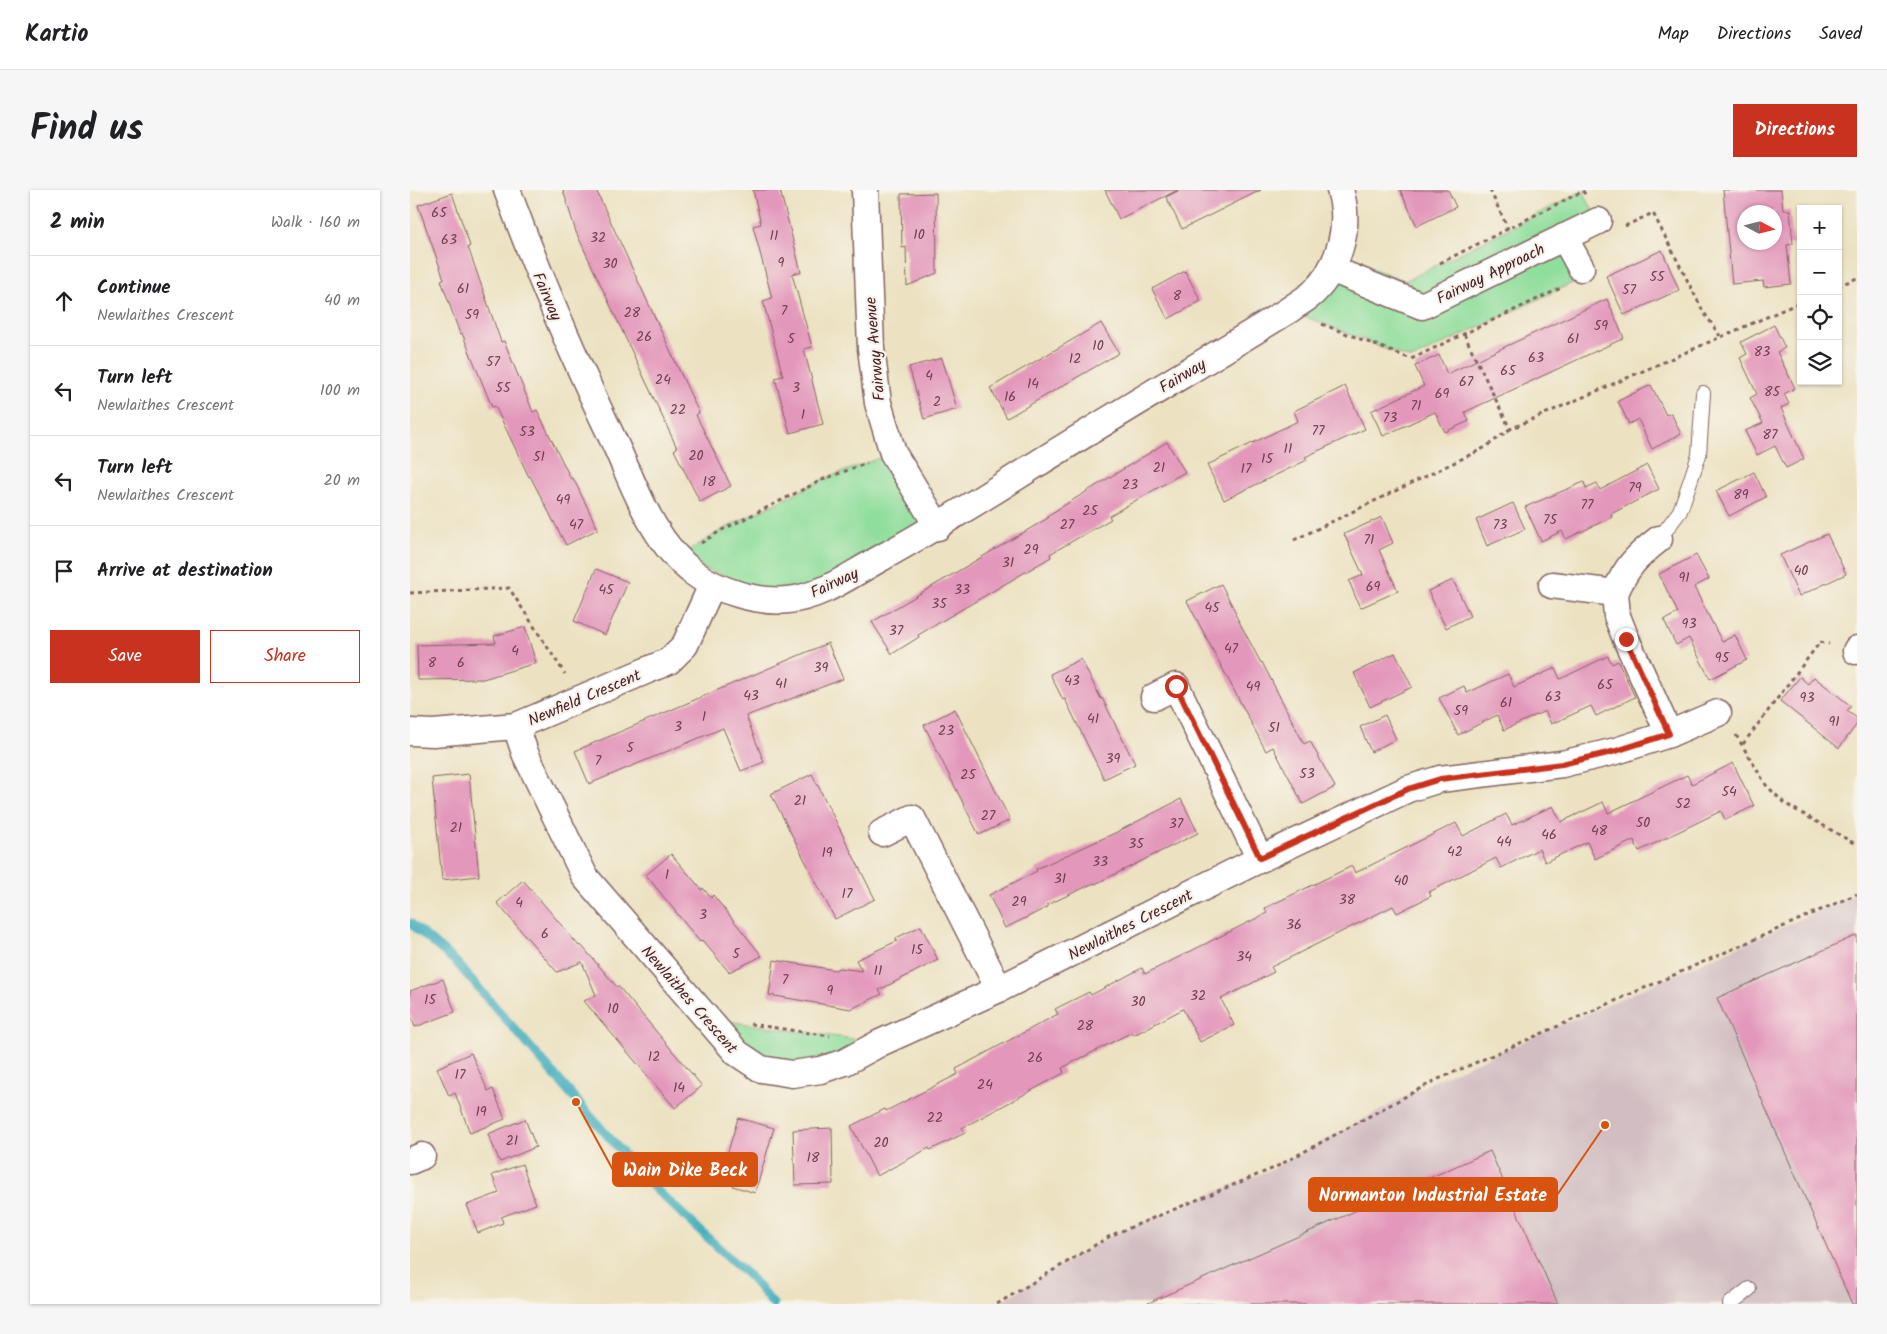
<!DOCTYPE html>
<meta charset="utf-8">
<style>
body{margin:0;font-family:Kalam,sans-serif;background:#f6f6f6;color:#202124}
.controls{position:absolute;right:15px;top:15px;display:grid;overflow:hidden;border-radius:0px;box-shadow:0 1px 4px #0004}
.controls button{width:45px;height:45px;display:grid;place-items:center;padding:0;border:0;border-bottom:1px solid #e0e0e0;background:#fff;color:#202124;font:25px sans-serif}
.compass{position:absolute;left:1327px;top:15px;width:45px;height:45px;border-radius:50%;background:#fff;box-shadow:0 1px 4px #0004;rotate:97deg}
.stop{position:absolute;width:15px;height:15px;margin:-11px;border:4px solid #c8321e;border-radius:50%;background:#fff}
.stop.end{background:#c8321e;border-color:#fff;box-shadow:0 1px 5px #0008}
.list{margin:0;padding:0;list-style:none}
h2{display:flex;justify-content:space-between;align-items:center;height:65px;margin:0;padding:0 20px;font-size:21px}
h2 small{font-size:16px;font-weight:400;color:#757577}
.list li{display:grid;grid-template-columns:32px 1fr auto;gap:15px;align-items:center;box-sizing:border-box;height:90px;padding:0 20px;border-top:1px solid #e0e0e0}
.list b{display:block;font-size:19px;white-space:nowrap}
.list p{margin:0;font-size:16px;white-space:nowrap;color:#757577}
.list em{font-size:16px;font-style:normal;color:#757577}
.actions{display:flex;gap:10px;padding:15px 20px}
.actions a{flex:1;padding:11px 0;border:1px solid #c8321e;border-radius:0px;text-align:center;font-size:18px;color:#c8321e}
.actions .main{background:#c8321e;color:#fff}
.icon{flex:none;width:28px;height:28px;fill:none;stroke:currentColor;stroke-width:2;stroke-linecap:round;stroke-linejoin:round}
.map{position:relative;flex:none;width:1447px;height:1114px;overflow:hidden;border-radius:0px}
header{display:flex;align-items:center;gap:30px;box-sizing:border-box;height:70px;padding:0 25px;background:#fff;border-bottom:1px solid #e0e0e0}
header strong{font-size:24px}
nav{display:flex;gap:28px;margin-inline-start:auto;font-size:18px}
.intro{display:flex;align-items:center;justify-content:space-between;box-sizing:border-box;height:120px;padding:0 30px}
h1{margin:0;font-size:35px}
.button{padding:12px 22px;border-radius:0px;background:#c8321e;color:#fff;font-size:18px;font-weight:700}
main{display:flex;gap:30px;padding:0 30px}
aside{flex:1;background:#fff;border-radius:0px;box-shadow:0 1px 4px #0004}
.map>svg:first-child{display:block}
.industrial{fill:#d2bec2}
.green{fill:#90de9c;stroke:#6d7e64}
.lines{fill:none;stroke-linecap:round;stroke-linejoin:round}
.stream{stroke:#3fadbc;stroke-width:9}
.building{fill:#e398bb;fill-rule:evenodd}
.lane-casing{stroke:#836360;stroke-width:16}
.street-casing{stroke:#836360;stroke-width:29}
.path{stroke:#836360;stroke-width:3;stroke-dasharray:4 4;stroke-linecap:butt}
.lane{stroke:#fff;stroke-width:14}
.street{stroke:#fff;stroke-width:26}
.route{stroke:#c8321e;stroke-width:6}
.labels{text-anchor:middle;stroke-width:4.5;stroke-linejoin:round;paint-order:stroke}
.number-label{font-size:14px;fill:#703d4f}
.street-label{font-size:16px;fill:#4a1f2b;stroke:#f7f3e8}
.leader{fill:none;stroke:#d8530f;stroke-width:2}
.callout-dot{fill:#d8530f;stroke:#f7f3e8;stroke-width:2}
.callout{fill:#d8530f;stroke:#d8530f;stroke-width:2}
.callout-label{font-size:18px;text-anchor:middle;font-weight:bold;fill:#fff}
</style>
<header>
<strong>Kartio</strong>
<nav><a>Map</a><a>Directions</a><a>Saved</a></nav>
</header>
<div class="intro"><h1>Find us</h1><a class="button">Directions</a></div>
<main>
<aside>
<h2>2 min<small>Walk · 160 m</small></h2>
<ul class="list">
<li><svg class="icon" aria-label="ahead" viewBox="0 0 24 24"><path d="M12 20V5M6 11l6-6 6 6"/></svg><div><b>Continue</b><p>Newlaithes Crescent</p></div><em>40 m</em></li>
<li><svg class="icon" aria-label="left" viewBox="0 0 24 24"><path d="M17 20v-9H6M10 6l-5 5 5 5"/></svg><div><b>Turn left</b><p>Newlaithes Crescent</p></div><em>100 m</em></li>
<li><svg class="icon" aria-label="left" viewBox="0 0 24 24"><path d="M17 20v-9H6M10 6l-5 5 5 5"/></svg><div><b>Turn left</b><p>Newlaithes Crescent</p></div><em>20 m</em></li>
<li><svg class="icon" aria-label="arrive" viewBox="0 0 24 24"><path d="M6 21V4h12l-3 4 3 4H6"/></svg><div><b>Arrive at destination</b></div></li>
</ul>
<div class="actions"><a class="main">Save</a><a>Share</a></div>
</aside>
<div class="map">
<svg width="1447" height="1114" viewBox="0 0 1447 1114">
<rect width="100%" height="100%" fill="#f7f3e8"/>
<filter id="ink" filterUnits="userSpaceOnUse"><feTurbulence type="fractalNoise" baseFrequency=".02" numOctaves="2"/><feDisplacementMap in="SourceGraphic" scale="10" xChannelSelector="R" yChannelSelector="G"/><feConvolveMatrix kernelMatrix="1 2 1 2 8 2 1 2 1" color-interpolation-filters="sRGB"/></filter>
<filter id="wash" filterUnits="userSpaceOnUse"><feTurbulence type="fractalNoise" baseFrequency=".0096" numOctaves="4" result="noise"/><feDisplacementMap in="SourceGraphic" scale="20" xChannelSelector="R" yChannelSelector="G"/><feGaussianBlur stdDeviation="1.12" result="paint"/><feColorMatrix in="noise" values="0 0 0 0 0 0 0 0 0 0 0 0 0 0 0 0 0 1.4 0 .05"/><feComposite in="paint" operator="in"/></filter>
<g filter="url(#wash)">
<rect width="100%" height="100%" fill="#ece2c2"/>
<polygon class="industrial" points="1447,704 1447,1114 587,1114 702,1045 864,978 1024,891"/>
<g class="green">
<polygon points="1173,1 1188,31 1155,47 1175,87 1001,169 879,120 928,65 995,91"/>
<polygon points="483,263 528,337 378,410 267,368 312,340 414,289"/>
<polygon points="295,828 470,853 382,884"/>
</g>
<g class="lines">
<polyline class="stream" points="0,733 46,772 237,991 341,1088 363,1114"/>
</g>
<g id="blocks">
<g class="building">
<polygon points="153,0 186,0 289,223 286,225 321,296 290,312 264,260 267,258 166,42"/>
<polygon points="343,0 370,0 391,82 382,84 402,157 394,159 413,234 380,243 365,188 373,186 353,111 362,108 343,36 351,34"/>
<polygon points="695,0 768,0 709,29"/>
<polygon points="770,0 851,0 772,39 756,7"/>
<polygon points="990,0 1038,0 1046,17 1007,36"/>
<path d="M1313,0H1371L1373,20H1380L1383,54L1377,55L1381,94L1354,97L1353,91L1322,94ZM1334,22H1364V52H1334Z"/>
<polygon points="42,3 60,56 58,57 91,152 94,151 123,222 127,220 161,289 163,288 188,339 156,355 120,286 119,287 85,216 82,217 52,143 50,144 31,90 34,89 8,15"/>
<polygon points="526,3 527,83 497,96 496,57 492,58 491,4"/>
<polygon points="1252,60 1269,100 1214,125 1196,86"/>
<polygon points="775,81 791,111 758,129 742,99"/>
<polygon points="1197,109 1214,148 1055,222 1059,231 1035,242 1025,222 973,246 961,221 1014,196 1005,176 1029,165 1037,184"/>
<polygon points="691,133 709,163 597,228 580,198"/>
<polygon points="1364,135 1375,158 1367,162 1385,198 1374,204 1379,214 1371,218 1394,269 1376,278 1365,256 1347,265 1335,241 1353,233 1340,208 1347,204 1330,168 1337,164 1331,152"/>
<polygon points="532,168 547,219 514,229 499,177"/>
<polygon points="1241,195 1256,225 1261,223 1271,244 1242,259 1228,229 1219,234 1208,211"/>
<polygon points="935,196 955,239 895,267 897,270 814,310 797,275 888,231 884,221"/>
<polygon points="757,252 775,282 699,326 701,329 640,364 641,367 508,445 509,447 482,464 462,432 638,328 637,326"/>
<polygon points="1237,275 1249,299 1201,324 1202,327 1156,349 1152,341 1131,351 1115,317 1174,292 1176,298 1187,293 1190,300"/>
<polygon points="1344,282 1356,307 1319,326 1306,301"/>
<polygon points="1103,313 1115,339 1077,356 1066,330"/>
<polygon points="972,327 983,353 969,360 988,401 950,418 939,391 953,385 934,344"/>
<polygon points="1417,344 1436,384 1389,406 1370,365"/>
<polygon points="1286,365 1299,389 1284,397 1312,452 1325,445 1337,470 1300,489 1279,448 1266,455 1254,430 1268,423 1249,384"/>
<polygon points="186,379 218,392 195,445 164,431"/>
<polygon points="1043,390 1060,426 1036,438 1018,401"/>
<polygon points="811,394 826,423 825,424 851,473 852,472 894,554 900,551 925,597 893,614 863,557 856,561 777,411"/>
<polygon points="115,437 126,473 73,489 8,490 7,455 86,453 84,446"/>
<polygon points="418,453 433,489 336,526 354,572 331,581 313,538 179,594 165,561"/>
<polygon points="985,463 1002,497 960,517 944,483"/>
<polygon points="1198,466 1202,474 1208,471 1225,507 1186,526 1181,516 1141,534 1135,521 1094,540 1087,525 1048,545 1029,508 1054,496 1057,503 1098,484 1104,497 1145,478 1150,489"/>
<polygon points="671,469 691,509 692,508 725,574 694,589 655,509 653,510 640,484"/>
<polygon points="1390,487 1398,494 1404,487 1441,516 1437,521 1447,528 1447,534 1429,558 1370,511"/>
<polygon points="545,519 600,630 569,645 514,535"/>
<polygon points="975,525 986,549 961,562 950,537"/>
<polygon points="1323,573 1344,616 1315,630 1311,621 1229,661 1224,650 1185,669 1177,652 1135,672 1129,659 1091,678 1086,668 1019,702 1021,706 987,723 983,716 861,777 864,782 811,809 824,835 790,852 773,819 724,845 722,842 652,878 654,883 552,938 555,943 520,960 519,958 467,986 441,936 475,919 476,921 548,884 546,879 648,824 645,819 679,802 681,805 732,778 735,784 857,723 855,718 942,676 945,683 1046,633 1053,646 1096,624 1102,635 1143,616 1151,632 1193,612 1198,623 1277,585 1282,594"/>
<polygon points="59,584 69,686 32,690 22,588"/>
<polygon points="402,584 465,709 425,729 361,604"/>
<polygon points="771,609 788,643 685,694 684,693 637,715 638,717 595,738 579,705 627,681 626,679 705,643"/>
<polygon points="261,664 292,700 293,698 301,708 303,705 352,766 319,782 292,750 290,752 236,685"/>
<polygon points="113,690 169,756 171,755 207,797 208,796 292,896 265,918 174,811 186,805 172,772 147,782 87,713"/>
<polygon points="511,736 528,770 469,800 472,804 441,819 359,805 364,770 425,780 429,778 452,781 446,770 487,751 486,748"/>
<polygon points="1447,745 1447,1114 1442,1114 1307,808"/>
<polygon points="33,789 45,822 5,837 0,824 0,801"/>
<polygon points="61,863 78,901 83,899 95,929 60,943 45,903 39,906 27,878"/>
<polygon points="328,928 364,938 345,1003 323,996 326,986 312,982"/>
<polygon points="115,929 126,957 90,972 78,944"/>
<polygon points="422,938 423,994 385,995 383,940"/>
<polygon points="1080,961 1148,1114 736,1114"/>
<polygon points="112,974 126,1014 91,1027 93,1033 68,1043 57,1015 89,1003 82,985"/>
</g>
</g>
</g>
<g filter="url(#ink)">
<use href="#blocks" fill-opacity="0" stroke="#836360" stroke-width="1"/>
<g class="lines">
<g class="lane-casing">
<g id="lane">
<polyline points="1249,349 1270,321 1289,265 1293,203"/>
<polyline points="1320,1114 1339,1099"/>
</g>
</g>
<g class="street-casing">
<g id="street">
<path d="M97,0C129,87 166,172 206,256C226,300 244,353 284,383C307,401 349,413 378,410C410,407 437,387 464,372C518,342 570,310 622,277C707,224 793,173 879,120C887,114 897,109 904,102C930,76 941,35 930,0"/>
<polyline points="455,0 461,158 468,213 483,263 528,337"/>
<polyline points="1154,47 1171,78"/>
<polyline points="921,79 1012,116 1188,31"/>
<path d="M1142,395L1205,403C1217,376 1226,367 1249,349"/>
<polyline points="1205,403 1207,426 1216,449 1259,544"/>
<polyline points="1446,461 1447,459"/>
<polyline points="744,507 766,496 850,669"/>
<polyline points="106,536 115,563 175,687 327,863 351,879 382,884 411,880 435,872 470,853 589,799 850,669 998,599 1030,589 1152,574 1206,561 1259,544 1308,523"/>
<polyline points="0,542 23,543 106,536 259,471 275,455 302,395"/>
<polyline points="472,643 502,628 589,799"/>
<polyline points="0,971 12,966"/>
</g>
</g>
<g class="path">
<polyline points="1080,0 1098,39"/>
<polyline points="1215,36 1243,23 1293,121 1310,146"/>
<polyline points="1030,73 1173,1 1176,6"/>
<polyline points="1428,96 1447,88"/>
<polyline points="912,134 1001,169 1153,97"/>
<polyline points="1054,144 1100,239 1391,112"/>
<polyline points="884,350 1076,257 1100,239"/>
<polyline points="291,353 312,340 414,289 457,273"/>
<polyline points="0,403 99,398 155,484"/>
<polyline points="1326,545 1356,595 1374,613 1447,655"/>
<polyline points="1333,554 1410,452 1419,454"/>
<polyline points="340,834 420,846"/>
<polyline points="587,1114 702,1045 864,978 1024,891 1447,704"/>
</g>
<use href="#lane" class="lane"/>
<use href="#street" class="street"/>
</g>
</g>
<g class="lines" filter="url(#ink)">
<polyline class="route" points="766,496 850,668 998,599 1030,589 1152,574 1206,561 1259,544 1216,449"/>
</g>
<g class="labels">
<g class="number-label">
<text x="29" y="27">65</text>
<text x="509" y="49">10</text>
<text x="364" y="50">11</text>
<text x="188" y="52">32</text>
<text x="39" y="54">63</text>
<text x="371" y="77">9</text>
<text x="200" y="78">30</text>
<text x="1247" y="91">55</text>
<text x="53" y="103">61</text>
<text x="1219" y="104">57</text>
<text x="767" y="110">8</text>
<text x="374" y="125">7</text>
<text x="222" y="127">28</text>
<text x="62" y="129">59</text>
<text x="1191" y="140">59</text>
<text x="234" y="151">26</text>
<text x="381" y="153">5</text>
<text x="1163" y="153">61</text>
<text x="688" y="160">10</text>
<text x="1352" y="166">83</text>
<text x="1126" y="172">63</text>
<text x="665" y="173">12</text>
<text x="83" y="176">57</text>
<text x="1098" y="185">65</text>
<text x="519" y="190">4</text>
<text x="253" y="194">24</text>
<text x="1056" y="196">67</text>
<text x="623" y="198">14</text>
<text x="93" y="202">55</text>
<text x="386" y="202">3</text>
<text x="1362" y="206">85</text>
<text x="1032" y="208">69</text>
<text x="600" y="211">16</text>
<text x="527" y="216">2</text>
<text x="1006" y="220">71</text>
<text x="268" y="224">22</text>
<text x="393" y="229">1</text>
<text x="980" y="232">73</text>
<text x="908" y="245">77</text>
<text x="117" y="246">53</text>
<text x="1360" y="249">87</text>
<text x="878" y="263">11</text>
<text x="286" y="270">20</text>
<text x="129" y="271">51</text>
<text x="857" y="273">15</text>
<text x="749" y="282">21</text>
<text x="836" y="283">17</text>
<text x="299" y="296">18</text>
<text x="720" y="299">23</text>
<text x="1225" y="302">79</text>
<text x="1331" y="309">89</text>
<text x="153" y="314">49</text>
<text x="1177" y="319">77</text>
<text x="680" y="325">25</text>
<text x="1140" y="334">75</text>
<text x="166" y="339">47</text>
<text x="657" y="339">27</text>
<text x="1090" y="339">73</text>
<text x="959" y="354">71</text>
<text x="621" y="364">29</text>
<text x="598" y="377">31</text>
<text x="1391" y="385">40</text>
<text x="1274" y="392">91</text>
<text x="963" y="401">69</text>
<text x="196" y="404">45</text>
<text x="552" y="404">33</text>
<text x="529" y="418">35</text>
<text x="802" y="422">45</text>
<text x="1279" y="438">93</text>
<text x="486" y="445">37</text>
<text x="821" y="463">47</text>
<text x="105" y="465">4</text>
<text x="1312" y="472">95</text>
<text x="22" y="477">8</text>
<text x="51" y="477">6</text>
<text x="411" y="482">39</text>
<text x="662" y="495">43</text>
<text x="371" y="498">41</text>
<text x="1195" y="499">65</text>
<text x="843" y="501">49</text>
<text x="341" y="510">43</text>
<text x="1143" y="511">63</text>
<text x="1397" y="512">93</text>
<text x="1096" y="517">61</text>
<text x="1051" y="525">59</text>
<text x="294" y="531">1</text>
<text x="683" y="533">41</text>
<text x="1424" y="536">91</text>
<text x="268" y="541">3</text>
<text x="864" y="542">51</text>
<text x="536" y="545">23</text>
<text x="220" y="562">5</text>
<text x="703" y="573">39</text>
<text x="188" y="575">7</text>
<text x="897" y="588">53</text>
<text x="558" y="589">25</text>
<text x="1319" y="606">54</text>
<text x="390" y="615">21</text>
<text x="1273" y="618">52</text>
<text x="578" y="630">27</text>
<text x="1233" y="637">50</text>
<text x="766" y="638">37</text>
<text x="46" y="642">21</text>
<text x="1189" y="645">48</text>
<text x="1139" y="649">46</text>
<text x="1094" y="656">44</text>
<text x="726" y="658">35</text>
<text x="1045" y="666">42</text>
<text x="417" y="667">19</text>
<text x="690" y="676">33</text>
<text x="257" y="689">1</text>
<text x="650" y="693">31</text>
<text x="991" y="695">40</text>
<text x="437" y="708">17</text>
<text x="937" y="714">38</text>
<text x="609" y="716">29</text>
<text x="109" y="717">4</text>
<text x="293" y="729">3</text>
<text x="884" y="739">36</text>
<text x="135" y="748">6</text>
<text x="507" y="764">15</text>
<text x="326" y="768">5</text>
<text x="834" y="771">34</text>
<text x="468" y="785">11</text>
<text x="375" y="794">7</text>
<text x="420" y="805">9</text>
<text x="788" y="810">32</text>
<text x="20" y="814">15</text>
<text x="728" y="816">30</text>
<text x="203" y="823">10</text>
<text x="675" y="840">28</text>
<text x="244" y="871">12</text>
<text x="625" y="872">26</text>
<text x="50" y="889">17</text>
<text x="575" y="899">24</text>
<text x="269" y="902">14</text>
<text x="71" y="926">19</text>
<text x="525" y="932">22</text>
<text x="102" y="955">21</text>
<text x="471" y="957">20</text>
<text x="403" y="972">18</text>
</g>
<g class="street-label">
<text transform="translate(1080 83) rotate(-26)" y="6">Fairway Approach</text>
<text transform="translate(138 106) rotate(67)" y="6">Fairway</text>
<text transform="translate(464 159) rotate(-95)" y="6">Fairway Avenue</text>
<text transform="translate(772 185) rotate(-31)" y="6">Fairway</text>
<text transform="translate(424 392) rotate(-25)" y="6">Fairway</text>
<text transform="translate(174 507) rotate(-23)" y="6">Newfield Crescent</text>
<text transform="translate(720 734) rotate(-27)" y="6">Newlaithes Crescent</text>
<text transform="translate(280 809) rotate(49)" y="6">Newlaithes Crescent</text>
</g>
</g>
<path class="leader" d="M166 912L203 980M1195 935L1147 1005"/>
<g class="callout-dot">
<circle cx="166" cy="912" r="5"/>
<circle cx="1195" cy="935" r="5"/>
</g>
<g class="callout">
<rect x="203" y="963" width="144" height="33" rx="5"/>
<rect x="899" y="988" width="248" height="33" rx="5"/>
</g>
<g class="callout-label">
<text x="275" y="986">Wain Dike Beck</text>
<text x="1023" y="1011">Normanton Industrial Estate</text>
</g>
</svg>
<div class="controls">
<button>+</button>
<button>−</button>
<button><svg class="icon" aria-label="locate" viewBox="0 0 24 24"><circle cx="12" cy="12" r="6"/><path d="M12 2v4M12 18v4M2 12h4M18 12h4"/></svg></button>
<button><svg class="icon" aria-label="layers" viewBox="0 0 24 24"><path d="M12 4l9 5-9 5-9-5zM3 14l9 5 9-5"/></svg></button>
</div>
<svg class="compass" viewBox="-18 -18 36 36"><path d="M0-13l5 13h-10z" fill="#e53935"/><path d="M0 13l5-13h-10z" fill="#757577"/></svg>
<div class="stop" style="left:766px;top:496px"></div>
<div class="stop end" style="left:1216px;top:449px"></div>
</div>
</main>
